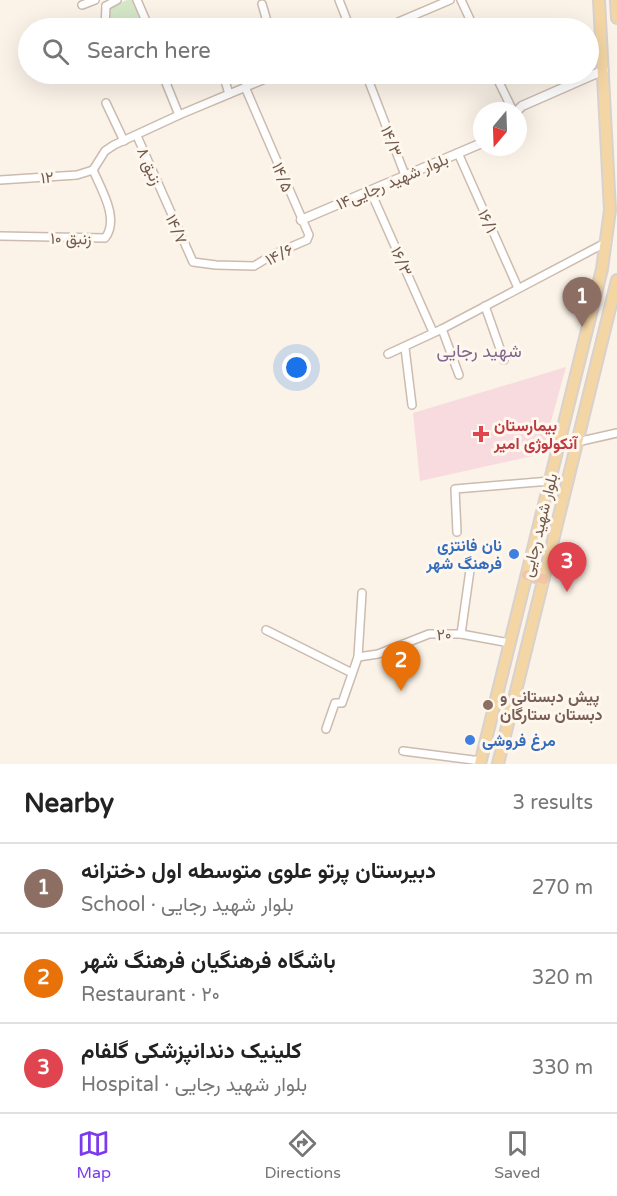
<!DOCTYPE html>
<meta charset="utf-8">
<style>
body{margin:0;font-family:"Varela Round",Vazirmatn,sans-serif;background:#f6f6f6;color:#222}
.compass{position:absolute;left:473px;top:102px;width:54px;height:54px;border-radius:50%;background:#fff;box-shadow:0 6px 24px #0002;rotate:199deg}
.you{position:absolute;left:297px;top:368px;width:21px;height:21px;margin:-15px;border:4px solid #fff;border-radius:50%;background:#1a73e8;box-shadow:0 0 0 9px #1a73e833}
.badge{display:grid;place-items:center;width:39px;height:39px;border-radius:50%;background:#7c3aed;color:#fff;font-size:20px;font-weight:700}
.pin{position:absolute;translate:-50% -50px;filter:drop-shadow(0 2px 3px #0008)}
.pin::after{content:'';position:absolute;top:32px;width:21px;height:18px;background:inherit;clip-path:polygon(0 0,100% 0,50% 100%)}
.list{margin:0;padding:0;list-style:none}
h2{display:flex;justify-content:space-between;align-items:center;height:78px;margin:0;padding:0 24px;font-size:26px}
h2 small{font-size:20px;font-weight:400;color:#767676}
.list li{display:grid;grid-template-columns:39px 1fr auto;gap:18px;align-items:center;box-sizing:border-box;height:90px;padding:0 24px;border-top:2px solid #e0e0e0}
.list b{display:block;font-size:22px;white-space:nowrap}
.list p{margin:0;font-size:20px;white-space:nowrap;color:#767676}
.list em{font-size:20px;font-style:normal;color:#767676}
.icon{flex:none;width:33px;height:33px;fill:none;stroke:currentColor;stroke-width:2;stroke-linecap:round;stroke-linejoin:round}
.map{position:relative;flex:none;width:617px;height:764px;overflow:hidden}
.search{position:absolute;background:#fff;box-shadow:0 6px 24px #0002;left:18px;right:18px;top:18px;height:66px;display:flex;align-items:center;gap:15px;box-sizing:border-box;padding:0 21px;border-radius:33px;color:#767676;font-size:22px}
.sheet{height:348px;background:#fff}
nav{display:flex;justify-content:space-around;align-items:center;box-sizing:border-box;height:84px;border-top:2px solid #e0e0e0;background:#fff;font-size:16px;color:#767676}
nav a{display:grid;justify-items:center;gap:3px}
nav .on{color:#7c3aed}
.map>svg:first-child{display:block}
.medical{fill:#f8dbdf}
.green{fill:#d4e7c7}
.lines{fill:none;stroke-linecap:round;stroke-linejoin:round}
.minor-casing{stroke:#ccbbae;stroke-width:10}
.tertiary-casing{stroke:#ccbbae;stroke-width:11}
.primary-casing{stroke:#d8d1cd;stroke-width:14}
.trunk-casing{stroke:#d8d1cd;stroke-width:14}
.minor{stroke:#fff;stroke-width:7}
.tertiary{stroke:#fff;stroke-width:8}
.primary{stroke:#f4d6a5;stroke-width:10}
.trunk{stroke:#f2c6a4;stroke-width:10}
.health-dot{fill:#e0444e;stroke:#fef7ee;stroke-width:2}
.shop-dot{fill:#3f7fe0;stroke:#fef7ee;stroke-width:2}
.education-dot{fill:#8d6e63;stroke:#fef7ee;stroke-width:2}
.labels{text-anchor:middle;stroke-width:6;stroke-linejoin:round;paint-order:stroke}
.street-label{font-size:16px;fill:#725a4e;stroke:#fef7ee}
.health-label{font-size:16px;font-weight:bold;fill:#be3a42;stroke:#fef7ee;text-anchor:start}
.shop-label{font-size:16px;font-weight:bold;fill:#366cbe;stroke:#fef7ee;text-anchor:end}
.education-label{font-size:16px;font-weight:bold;fill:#785e54;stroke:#fef7ee;text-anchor:start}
.neighbourhood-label{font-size:18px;fill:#80668e;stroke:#fef7ee}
</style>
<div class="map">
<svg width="617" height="764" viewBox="0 0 617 764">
<rect width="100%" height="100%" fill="#fbf3e8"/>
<polygon class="medical" points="566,367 542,454 420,481 413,413"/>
<polygon class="green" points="127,0 132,0 145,28 108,28 107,9"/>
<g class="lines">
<g class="minor-casing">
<g id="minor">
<polyline points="137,0 149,28"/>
<polyline points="339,0 350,28"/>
<polyline points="461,0 474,28"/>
<polyline points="262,4 269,28"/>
<polyline points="82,5 95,0"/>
<polyline points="106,6 117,0"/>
<polyline points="209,25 210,28"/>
<polyline points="105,28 106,6"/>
<polyline points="384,28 450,0"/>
<polyline points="108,74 109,74"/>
<polyline points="223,74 229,94"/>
<polyline points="366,74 405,175"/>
<polyline points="495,74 513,111"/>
<polyline points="164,78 179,115"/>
<polyline points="106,103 124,141"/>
<polyline points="137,136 193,262 216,265 254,266 274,254 307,240 309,235 245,87"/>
<polyline points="458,153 518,288"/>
<polyline points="93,170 105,151 114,145 179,115 277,74"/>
<polyline points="0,180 77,175 93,170"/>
<polyline points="370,190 433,332"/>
<path d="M0,236L105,238C120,219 101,189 93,170"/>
<polyline points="485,306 504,360"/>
<polyline points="442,329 459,375"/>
<polyline points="405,348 412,405"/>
<polyline points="388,354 442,329 607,242"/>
<polyline points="577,442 617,433"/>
<polyline points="457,532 455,489 550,481"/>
<polyline points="266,630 352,673"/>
<polyline points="461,634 470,570"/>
<polyline points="358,657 378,654 429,634 461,634 510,643"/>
<polyline points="326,729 335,703 342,703 358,657 362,593"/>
<polyline points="403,751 481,761"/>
</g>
</g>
<g class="tertiary-casing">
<g id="tertiary">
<polyline points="517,111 522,106 604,70"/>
<polyline points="301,220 482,143"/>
</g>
</g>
<g class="primary-casing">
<g id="primary">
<polyline points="616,0 617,18"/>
<polyline points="480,764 602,269 610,210 599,0"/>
<polyline points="498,764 617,280"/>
</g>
</g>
<g class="trunk-casing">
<polyline id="trunk" points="527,575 544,579"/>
</g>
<use href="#minor" class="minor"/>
<use href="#tertiary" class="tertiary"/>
<use href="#primary" class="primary"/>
<use href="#trunk" class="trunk"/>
</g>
<path class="health-dot" d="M478 425h6v6h6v6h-6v6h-6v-6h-6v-6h6z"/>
<g class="shop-dot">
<circle cx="514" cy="554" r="6"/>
<circle cx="470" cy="740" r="6"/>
</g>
<circle class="education-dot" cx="488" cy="705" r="6"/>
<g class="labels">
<g class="street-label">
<text transform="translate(392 141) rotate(68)" y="6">۱۴/۳</text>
<text transform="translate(150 166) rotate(67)" y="6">زنبق ۸</text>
<text transform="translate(47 177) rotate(-4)" y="6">۱۲</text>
<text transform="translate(283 177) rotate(68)" y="6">۱۴/۵</text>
<text transform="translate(392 181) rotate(-23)" y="6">بلوار شهید رجایی۱۴</text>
<text transform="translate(488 221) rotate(66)" y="6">۱۶/۱</text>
<text transform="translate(177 229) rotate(66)" y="6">۱۴/۷</text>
<text transform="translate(71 238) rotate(1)" y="6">زنبق ۱۰</text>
<text transform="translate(279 254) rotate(-27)" y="6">۱۴/۶</text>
<text transform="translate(402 261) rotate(66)" y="6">۱۶/۳</text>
<text transform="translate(539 525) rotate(-76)" y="6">بلوار شهید رجایی</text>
<text transform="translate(444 634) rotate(-2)" y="6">۲۰</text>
</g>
<g class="health-label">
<text x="494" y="431">بیمارستان<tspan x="494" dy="18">آنکولوژی امیر</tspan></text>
</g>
<g class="shop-label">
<text x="502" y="551">نان فانتزی<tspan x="502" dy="18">فرهنگ شهر</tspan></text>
<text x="482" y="746" text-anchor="start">مرغ فروشی</text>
</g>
<g class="education-label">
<text x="500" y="702">پیش دبستانی و<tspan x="500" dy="18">دبستان ستارگان</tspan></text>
</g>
<g class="neighbourhood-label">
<text x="479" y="357">شهید رجایی</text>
</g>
</g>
</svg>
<svg class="compass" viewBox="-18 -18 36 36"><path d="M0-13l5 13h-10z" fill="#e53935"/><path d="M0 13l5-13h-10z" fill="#767676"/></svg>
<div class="you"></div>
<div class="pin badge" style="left:582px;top:327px;background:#8d6e63">1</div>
<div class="pin badge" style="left:401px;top:691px;background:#e8710a">2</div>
<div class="pin badge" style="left:567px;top:592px;background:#e0444e">3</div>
<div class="search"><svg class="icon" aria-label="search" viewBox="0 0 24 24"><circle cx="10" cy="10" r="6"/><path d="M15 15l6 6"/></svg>Search here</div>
</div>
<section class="sheet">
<h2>Nearby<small>3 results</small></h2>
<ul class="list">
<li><span class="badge" style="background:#8d6e63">1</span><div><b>دبیرستان پرتو علوی متوسطه اول دخترانه</b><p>School · بلوار شهید رجایی</p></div><em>270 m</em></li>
<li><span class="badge" style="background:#e8710a">2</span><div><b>باشگاه فرهنگیان فرهنگ شهر</b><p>Restaurant · ۲۰</p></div><em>320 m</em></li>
<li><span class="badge" style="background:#e0444e">3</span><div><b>کلینیک دندانپزشکی گلفام</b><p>Hospital · بلوار شهید رجایی</p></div><em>330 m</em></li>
</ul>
</section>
<nav>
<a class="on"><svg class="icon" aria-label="map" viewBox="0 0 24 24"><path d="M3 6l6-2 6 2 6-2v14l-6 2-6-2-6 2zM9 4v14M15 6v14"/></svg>Map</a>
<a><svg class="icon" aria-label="directions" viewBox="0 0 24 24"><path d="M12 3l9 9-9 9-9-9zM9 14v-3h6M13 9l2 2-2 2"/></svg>Directions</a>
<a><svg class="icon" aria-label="saved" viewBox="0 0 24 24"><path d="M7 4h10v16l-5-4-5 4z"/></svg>Saved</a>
</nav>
